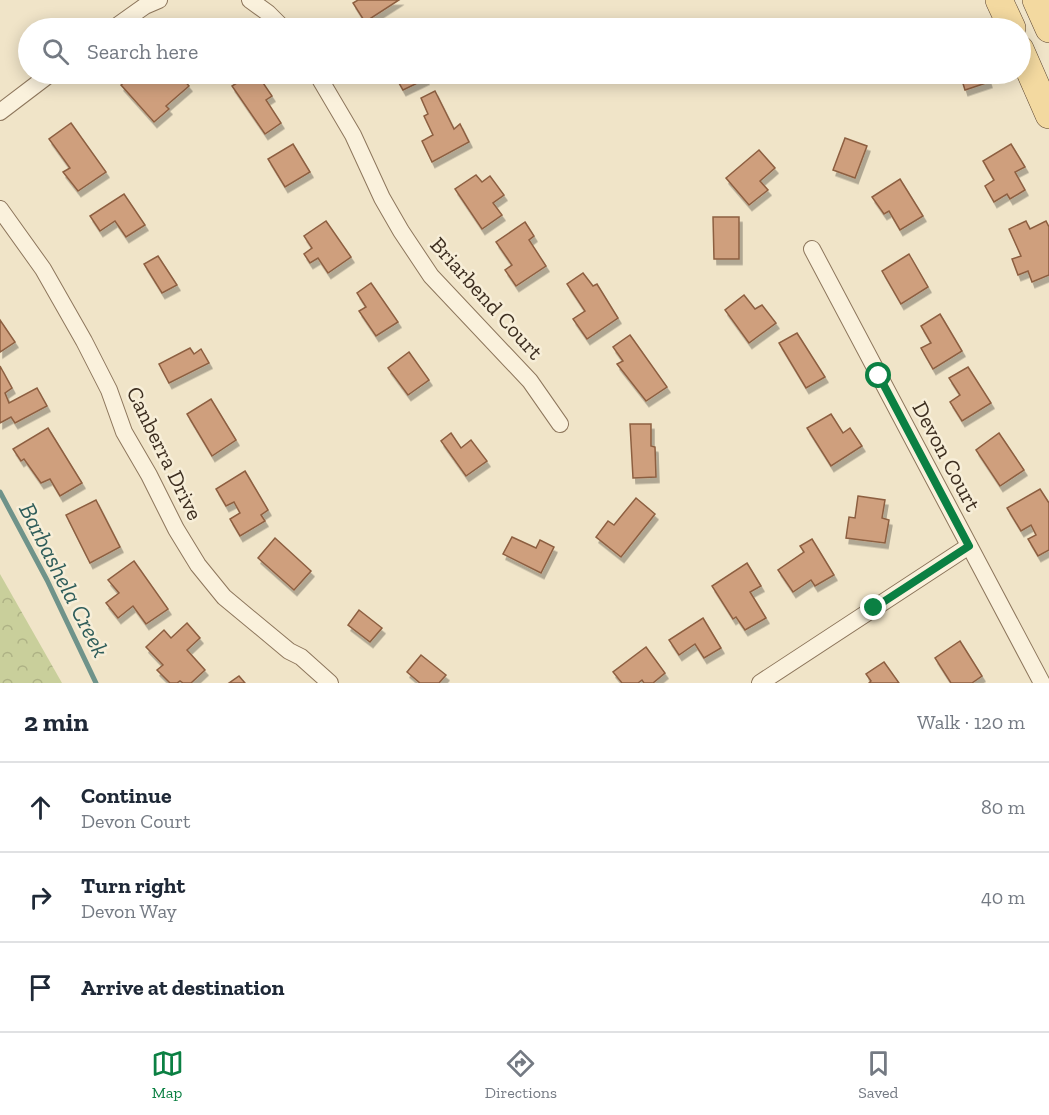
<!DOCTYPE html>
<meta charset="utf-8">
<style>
body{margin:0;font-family:"Zilla Slab",serif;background:#f6f6f7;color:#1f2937}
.stop{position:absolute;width:18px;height:18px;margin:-14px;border:4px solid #0b8043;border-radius:50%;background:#fff}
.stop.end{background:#0b8043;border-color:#fff;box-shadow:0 2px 6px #0008}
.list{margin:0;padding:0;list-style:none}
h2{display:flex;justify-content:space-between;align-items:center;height:78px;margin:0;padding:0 24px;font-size:26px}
h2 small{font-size:20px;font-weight:400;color:#747a83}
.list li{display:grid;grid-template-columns:39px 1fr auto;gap:18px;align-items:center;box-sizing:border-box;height:90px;padding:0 24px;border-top:2px solid #e0e1e3}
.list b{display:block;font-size:22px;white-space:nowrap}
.list p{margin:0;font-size:20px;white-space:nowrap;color:#747a83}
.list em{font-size:20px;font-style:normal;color:#747a83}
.icon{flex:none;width:33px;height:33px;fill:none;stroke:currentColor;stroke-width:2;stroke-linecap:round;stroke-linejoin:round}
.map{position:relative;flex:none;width:1049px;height:683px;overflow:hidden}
.search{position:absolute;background:#fff;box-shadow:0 3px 15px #0003;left:18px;right:18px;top:18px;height:66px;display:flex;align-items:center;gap:15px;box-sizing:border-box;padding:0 21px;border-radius:33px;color:#747a83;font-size:22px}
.sheet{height:348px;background:#fff}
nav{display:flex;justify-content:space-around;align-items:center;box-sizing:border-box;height:84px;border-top:2px solid #e0e1e3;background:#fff;font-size:16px;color:#747a83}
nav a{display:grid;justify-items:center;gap:3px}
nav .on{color:#0b8043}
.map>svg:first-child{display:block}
.forest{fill:url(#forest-crowns)}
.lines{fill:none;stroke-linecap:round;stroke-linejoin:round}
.stream{stroke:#6f938a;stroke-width:5}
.building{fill:#cf9f7d;stroke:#8d5f41;stroke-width:1.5;filter:url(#shadow)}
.street-casing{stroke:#8d765c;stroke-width:18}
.primary-casing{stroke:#5b4430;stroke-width:28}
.street{stroke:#faf1dc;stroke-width:16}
.primary{stroke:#f3d9a0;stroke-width:27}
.route{stroke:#0b8043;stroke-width:8}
.labels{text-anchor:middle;stroke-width:5;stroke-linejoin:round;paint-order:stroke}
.street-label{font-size:22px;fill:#3d2e20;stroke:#f7eed8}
.water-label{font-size:24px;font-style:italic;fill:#2f5d5a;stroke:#f7eed8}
</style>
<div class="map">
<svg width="1049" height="683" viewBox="0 0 1049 683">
<defs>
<pattern id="forest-crowns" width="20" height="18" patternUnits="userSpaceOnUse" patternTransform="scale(1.5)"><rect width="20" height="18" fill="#c9cf9b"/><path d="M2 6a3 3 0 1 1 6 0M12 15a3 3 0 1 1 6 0" fill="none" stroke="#aeb285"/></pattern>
<filter id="shadow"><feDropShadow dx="3" dy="5.5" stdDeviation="0" flood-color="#0004"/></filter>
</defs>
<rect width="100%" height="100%" fill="#f0e4c8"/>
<polygon class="forest" points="0,574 62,683 0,683"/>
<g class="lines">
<polyline class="stream" points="0,492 47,580 96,683"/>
</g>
<g class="building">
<polygon points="358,0 399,0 365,22 353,3"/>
<polygon points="134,74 139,74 142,78 147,74 179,74 189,86 166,106 169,109 154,122 121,85"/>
<polygon points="251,74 257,74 272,96 266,100 281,123 265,134 232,86"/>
<polygon points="394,74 423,74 426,79 403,90"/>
<polygon points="960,74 986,74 989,82 965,90"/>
<polygon points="435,91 454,129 460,124 469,142 432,162 422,141 433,135 424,116 428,114 421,98"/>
<polygon points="71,123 106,172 78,191 63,172 70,168 49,139"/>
<polygon points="845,138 867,146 855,178 833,170"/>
<polygon points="293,144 310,172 285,187 268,159"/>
<polygon points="1011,144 1025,167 1015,172 1025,190 1010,199 1007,194 994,202 985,186 994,180 983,161"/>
<polygon points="759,150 775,168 760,181 768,190 749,205 726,178"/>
<polygon points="476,175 482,182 490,176 504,195 493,203 502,215 482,229 455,189"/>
<polygon points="900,179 923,216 900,230 889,211 884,214 872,197"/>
<polygon points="124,194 145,225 126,237 115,221 100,231 90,216"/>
<polygon points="713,217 739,217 739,259 714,259"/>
<polygon points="326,221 351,257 328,273 318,258 310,263 304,254 312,248 304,236"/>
<polygon points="1026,221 1030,229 1046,221 1049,227 1049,275 1032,282 1028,271 1018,275 1012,259 1021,256 1009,229"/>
<polygon points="525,222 534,236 529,240 546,266 516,286 505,270 512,265 496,242"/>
<polygon points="909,254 928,287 901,304 882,271"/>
<polygon points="158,256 177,285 162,293 144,264"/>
<polygon points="583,273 593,286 597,284 618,318 587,339 573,319 585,311 567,284"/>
<polygon points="371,283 398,322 376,336 359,311 366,307 357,293"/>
<polygon points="744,295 755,309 762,305 776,323 749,343 725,310"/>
<polygon points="940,314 962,351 933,369 921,348 931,343 921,326"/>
<polygon points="0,320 15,342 0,352"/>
<polygon points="797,333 825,377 806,388 779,343"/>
<polygon points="630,335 667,387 646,401 617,364 623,361 613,347"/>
<polygon points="190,348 194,354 201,349 209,363 169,383 159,364"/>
<polygon points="409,352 429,380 408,395 388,368"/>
<polygon points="0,366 12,388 5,393 9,403 37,388 47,406 15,423 11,417 0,423"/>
<polygon points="968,367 991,403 962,421 950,402 960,395 949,378"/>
<polygon points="211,399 236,440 212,456 187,414"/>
<polygon points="831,414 843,433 850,428 862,446 831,466 807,428"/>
<polygon points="630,424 651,424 651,446 655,447 656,477 633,478"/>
<polygon points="48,428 82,483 60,496 50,479 41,483 24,459 21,461 13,449"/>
<polygon points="451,433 461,448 471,440 487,461 466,476 441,441"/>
<polygon points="999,433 1024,470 1000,486 976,450"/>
<polygon points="245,471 268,510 261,515 265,521 240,536 230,519 240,513 234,502 226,506 216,489"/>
<polygon points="1040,489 1049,503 1049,550 1038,556 1028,539 1036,535 1031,525 1021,531 1007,508"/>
<polygon points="858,496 885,500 882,518 889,520 885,543 846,538 849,517 855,518"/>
<polygon points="636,498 655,514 621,557 596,537 608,521 614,525"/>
<polygon points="96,500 120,547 90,563 66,515"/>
<polygon points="512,537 536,548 540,540 554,547 541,573 503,554"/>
<polygon points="275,538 311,571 294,590 258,558"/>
<polygon points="812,539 834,575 815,586 811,580 793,592 778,570 804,552 800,546"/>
<polygon points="134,561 168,609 146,624 133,606 118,618 106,603 119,593 108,580"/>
<polygon points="747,563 761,586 750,592 766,618 745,630 736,617 733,619 712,586"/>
<polygon points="359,610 382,628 370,642 348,625"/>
<polygon points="703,618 721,648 704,658 695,644 679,655 669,640"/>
<polygon points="187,623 200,638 187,650 205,670 191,683 183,683 180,681 177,683 170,683 157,670 163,665 146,647 164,630 171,638"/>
<polygon points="960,641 982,676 972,683 951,683 935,658"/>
<polygon points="646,647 665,673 653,683 644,683 642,680 638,683 622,683 613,672"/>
<polygon points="421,655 446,675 439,683 420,683 407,672"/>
<polygon points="884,662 899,683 869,683 871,681 866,674"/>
<polygon points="239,676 245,683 229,683"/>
</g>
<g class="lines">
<g class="street-casing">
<g id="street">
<polyline points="250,0 268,13 283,28"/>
<polyline points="114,28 145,6 159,0"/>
<polyline points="317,74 353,135 382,198 401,231 431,276 530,381 560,424"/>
<polyline points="0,112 50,74"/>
<polyline points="0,209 43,269 84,341 109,390 124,432 149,475 176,529 198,565 224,597 289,651 301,657 330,683"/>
<polyline points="812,249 1042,683"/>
<polyline points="760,683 969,546"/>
</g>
</g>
<g class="primary-casing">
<g id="primary">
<polyline points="999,0 1012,28"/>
<polyline points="1036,0 1049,29"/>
<polyline points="1020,49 1049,115"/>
</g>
</g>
<use href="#street" class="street"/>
<use href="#primary" class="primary"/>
</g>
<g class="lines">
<polyline class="route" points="874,608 969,546 879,376"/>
</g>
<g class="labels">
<g class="street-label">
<text transform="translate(487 298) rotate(48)" y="8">Briarbend Court</text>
<text transform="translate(165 453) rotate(64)" y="8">Canberra Drive</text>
<text transform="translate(947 456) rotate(62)" y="8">Devon Court</text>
</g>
<g class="water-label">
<text transform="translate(64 580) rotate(63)" y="8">Barbashela Creek</text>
</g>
</g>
</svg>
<div class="stop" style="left:879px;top:376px"></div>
<div class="stop end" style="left:874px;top:608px"></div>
<div class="search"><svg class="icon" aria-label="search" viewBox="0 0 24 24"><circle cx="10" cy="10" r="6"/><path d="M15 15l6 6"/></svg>Search here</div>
</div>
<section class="sheet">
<h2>2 min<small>Walk · 120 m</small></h2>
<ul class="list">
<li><svg class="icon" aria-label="ahead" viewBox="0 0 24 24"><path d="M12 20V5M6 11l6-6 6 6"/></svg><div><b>Continue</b><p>Devon Court</p></div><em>80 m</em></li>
<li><svg class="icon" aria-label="right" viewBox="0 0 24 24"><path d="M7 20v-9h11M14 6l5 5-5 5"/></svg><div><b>Turn right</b><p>Devon Way</p></div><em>40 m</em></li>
<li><svg class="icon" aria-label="arrive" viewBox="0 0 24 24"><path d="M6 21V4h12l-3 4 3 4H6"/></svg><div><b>Arrive at destination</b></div></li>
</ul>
</section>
<nav>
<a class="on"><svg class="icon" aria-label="map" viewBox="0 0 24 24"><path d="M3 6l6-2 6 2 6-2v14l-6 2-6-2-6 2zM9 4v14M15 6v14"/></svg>Map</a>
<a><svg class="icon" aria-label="directions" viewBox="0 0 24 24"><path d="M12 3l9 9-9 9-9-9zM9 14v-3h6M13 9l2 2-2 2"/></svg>Directions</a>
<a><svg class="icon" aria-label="saved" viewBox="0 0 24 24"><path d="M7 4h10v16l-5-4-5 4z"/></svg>Saved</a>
</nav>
